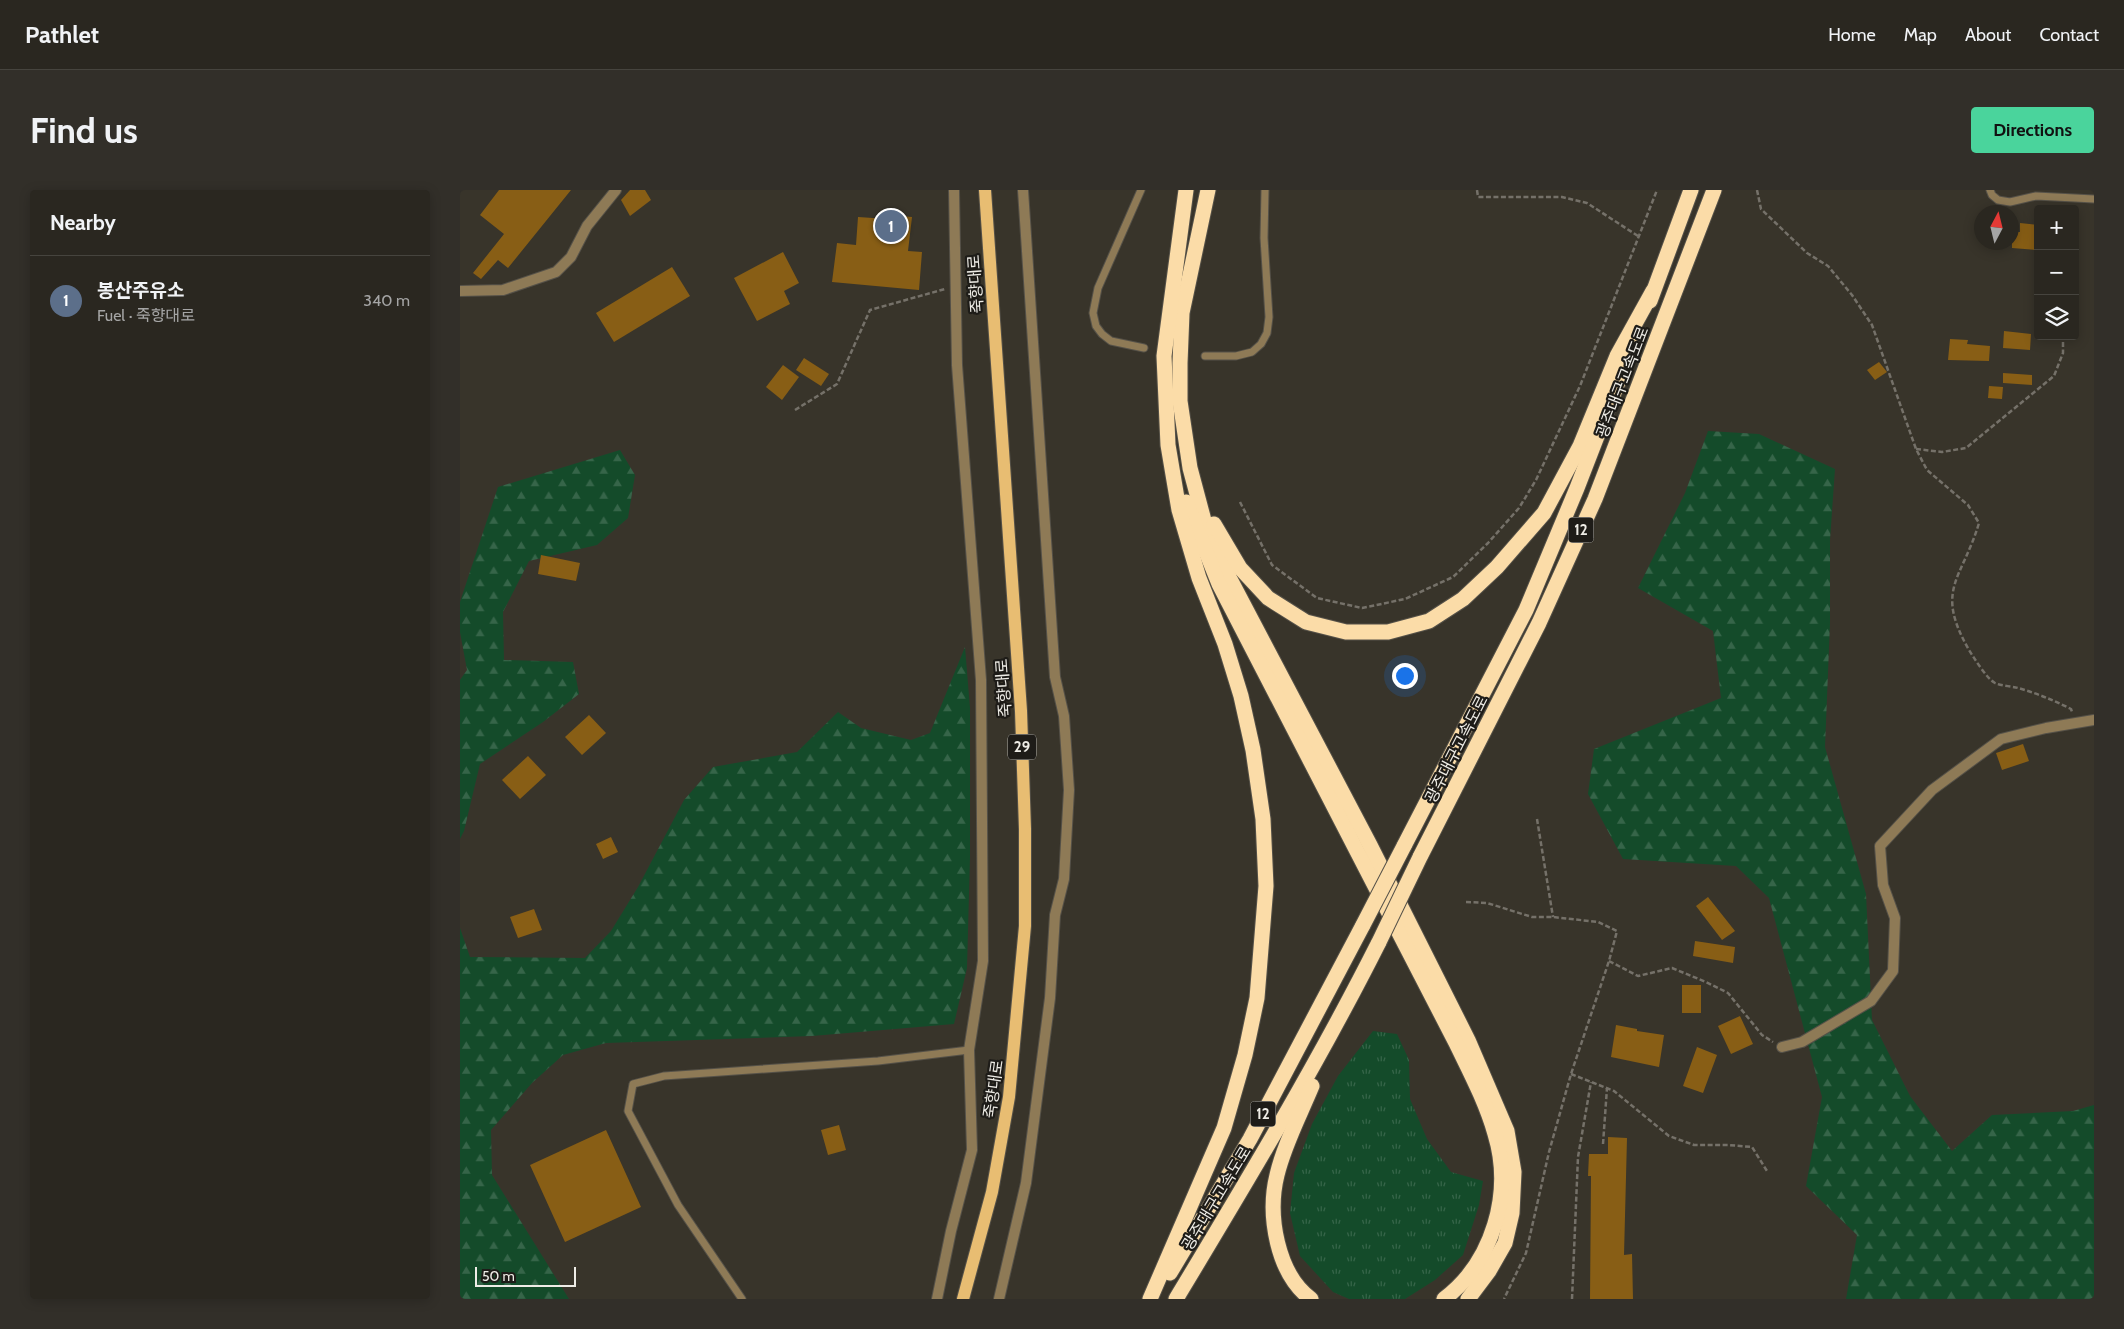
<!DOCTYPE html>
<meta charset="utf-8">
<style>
body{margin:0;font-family:Cabin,"Noto Sans KR",sans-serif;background:#322f29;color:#f1f3f6}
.controls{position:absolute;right:15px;top:15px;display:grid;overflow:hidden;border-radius:5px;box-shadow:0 2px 12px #0003}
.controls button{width:45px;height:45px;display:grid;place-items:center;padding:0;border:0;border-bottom:1px solid #46443e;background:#2a2720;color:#f1f3f6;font:25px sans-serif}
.compass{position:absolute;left:1514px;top:15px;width:45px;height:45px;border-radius:50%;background:#2a2720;box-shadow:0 2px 12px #0003;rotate:7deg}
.scale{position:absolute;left:15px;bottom:12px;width:101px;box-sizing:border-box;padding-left:5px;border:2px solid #eeece6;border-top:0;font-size:14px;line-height:18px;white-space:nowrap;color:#eeece6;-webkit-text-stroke:4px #1e1c18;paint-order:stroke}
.you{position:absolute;left:944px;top:485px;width:18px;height:18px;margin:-12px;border:4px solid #fff;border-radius:50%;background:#1a73e8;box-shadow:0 0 0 8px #1a73e833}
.badge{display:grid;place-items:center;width:32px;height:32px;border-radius:50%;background:#4ad49c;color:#fff;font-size:16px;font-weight:700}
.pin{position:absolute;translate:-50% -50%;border:2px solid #fff;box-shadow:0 1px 5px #0006}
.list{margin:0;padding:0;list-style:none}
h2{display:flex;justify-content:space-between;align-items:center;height:65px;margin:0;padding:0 20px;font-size:21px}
h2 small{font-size:16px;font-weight:400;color:#a5a5a5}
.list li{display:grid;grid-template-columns:32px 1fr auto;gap:15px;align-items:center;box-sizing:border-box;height:90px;padding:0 20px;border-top:1px solid #46443e}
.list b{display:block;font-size:19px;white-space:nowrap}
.list p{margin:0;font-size:16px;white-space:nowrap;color:#a5a5a5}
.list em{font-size:16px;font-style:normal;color:#a5a5a5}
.icon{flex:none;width:28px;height:28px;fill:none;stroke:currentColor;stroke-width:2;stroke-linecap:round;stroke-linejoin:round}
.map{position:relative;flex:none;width:1634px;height:1109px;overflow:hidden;border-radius:5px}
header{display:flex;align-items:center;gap:30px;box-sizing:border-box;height:70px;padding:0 25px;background:#2a2720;border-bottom:1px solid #46443e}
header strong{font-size:24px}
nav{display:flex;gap:28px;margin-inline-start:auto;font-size:18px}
.intro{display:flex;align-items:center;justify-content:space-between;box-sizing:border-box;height:120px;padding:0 30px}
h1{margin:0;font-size:35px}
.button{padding:12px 22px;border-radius:5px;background:#4ad49c;color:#111;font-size:18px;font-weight:700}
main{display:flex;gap:30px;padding:0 30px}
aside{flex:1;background:#2a2720;border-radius:5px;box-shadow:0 2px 12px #0003}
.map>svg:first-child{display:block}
.grass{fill:url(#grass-tufts)}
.forest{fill:url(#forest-firs)}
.building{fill:#885e15}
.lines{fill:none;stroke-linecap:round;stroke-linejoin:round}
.lane-casing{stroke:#555148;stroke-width:9}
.street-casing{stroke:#555148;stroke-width:12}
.primary-casing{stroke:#555148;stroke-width:14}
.highway-casing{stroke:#555148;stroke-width:17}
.path{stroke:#757169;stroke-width:2.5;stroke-dasharray:5 2.5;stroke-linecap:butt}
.lane{stroke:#8e7a56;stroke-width:7}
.street{stroke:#8e7a56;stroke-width:10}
.primary{stroke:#e8bd72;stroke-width:12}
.highway{stroke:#fbdca8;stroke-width:15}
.highway-bridge-casing{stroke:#555148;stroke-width:17;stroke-linecap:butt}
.highway-bridge{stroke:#fbdca8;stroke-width:15}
.labels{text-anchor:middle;stroke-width:4.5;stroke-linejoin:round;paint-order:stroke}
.shield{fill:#1e1c18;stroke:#b0aea8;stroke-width:1}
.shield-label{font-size:15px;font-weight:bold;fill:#eeece6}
.street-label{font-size:16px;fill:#eeece6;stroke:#1e1c18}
</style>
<header>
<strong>Pathlet</strong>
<nav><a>Home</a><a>Map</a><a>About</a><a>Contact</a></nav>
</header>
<div class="intro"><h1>Find us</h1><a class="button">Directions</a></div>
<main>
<aside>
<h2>Nearby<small></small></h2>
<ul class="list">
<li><span class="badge" style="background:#5c6f8a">1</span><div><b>봉산주유소</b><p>Fuel · 죽향대로</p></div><em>340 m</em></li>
</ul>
</aside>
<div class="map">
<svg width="1634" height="1109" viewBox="0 0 1634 1109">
<defs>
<pattern id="grass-tufts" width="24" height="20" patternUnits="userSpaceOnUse" patternTransform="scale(1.25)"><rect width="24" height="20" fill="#144b2a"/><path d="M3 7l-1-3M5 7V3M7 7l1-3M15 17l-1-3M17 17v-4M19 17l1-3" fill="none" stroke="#366549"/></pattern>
<pattern id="forest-firs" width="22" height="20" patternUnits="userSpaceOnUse" patternTransform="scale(1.25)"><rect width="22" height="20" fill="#144b2a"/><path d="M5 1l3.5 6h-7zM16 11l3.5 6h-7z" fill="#366549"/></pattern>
</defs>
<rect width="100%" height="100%" fill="#38342a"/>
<polygon class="grass" points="913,841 937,844 949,870 950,909 967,949 991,982 1023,991 1019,1015 1003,1065 975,1090 945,1109 889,1109 873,1102 840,1066 830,1023 834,983 852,934 878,886"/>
<g class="forest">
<polygon points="1248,241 1299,244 1375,279 1370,350 1370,433 1365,557 1406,704 1412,830 1450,906 1492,961 1532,925 1613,921 1634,915 1634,1109 1386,1109 1397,1045 1346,996 1362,907 1309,708 1276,676 1163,669 1128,604 1134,559 1261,508 1253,441 1178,398 1225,303"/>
<polygon points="160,260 175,285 168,328 137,355 69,371 43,422 44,470 113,472 119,504 83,532 20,574 4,641 0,649 0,490 7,480 0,442 0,412 38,297"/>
<polygon points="505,457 510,518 510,667 507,778 494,834 352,846 146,853 103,865 72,893 31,940 32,985 109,1109 0,1109 0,738 10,767 125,768 151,741 178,697 224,610 253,577 337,562 378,522 401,538 451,550 470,543"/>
</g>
<g class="building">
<polygon points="39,0 111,0 48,78 38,70 21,89 13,83 44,44 20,25"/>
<polygon points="170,0 185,0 191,10 170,26 161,10"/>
<polygon points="429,25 452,27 448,61 462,62 459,100 372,92 377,53 396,55 398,27 428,29"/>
<polygon points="1560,33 1578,35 1576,60 1552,58 1552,42 1560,42"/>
<polygon points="323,62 339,93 324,101 330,114 297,131 274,88"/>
<polygon points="212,77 230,106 154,152 136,123"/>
<polygon points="1544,141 1571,144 1570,160 1543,158"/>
<polygon points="1490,149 1508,150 1507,154 1530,156 1529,171 1488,170"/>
<polygon points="344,168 369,184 361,196 336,180"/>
<polygon points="1419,172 1427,182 1415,190 1407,180"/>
<polygon points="323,175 339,187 322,210 306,197"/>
<polygon points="1543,183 1572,185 1572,195 1543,193"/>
<polygon points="1529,196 1543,197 1542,209 1528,208"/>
<polygon points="81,365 120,373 116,391 78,384"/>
<polygon points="129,525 146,543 122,565 105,547"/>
<polygon points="1563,554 1569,571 1542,580 1536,563"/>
<polygon points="68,566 86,585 60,609 42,590"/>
<polygon points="151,647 158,662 143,669 136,654"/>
<polygon points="1248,707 1275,741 1262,750 1236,716"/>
<polygon points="74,719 82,740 58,748 50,727"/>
<polygon points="1235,751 1275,757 1273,773 1233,766"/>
<rect x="1222" y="795" width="19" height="28"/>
<polygon points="1280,826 1293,854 1271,864 1258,836"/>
<polygon points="1156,835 1177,839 1177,841 1204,845 1199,877 1151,867"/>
<polygon points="1237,857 1257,865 1243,903 1223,896"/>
<polygon points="379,935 386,960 368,965 361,940"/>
<polygon points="146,940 181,1017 105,1052 70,975"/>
<polygon points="1148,947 1167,948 1164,1065 1172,1064 1173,1109 1130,1109 1131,986 1128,986 1129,964 1148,964"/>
</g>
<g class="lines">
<g class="lane-casing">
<g id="lane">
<polyline points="681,0 638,98 633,123 636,136 642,144 651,151 684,158"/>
<polyline points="1530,0 1532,5 1538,10 1550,12 1576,6 1634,9"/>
<polyline points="745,166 776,166 792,162 801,154 807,143 809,127 804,48 805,0"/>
<polyline points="282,1109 218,1015 168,921 173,894 204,886 418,871 509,860"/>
</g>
</g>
<g class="street-casing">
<g id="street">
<polyline points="0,101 43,100 96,82 111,67 127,36 156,0"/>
<polyline points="1322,857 1342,852 1411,811 1433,781 1435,728 1423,695 1420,656 1472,600 1541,549 1586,538 1634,530"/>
<polyline points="477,1109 491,1041 512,960 509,860 523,771 521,490 497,175 494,0"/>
<polyline points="539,1109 566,993 590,808 595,725 604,689 609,600 604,526 595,487 563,0"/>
</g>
</g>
<g class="primary-casing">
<polyline id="primary" points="503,1109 532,1002 549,907 565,736 565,639 561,521 525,0"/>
</g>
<g class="highway-casing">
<g id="highway">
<polyline points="748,0 722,123 720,173 720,211 730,278 746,338 770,389 910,655 1008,850 1047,941 1054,982 1052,1023 1045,1053 1029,1081 1008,1109"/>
<polyline points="1190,111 1231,0"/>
<path d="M726,312L759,394L996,853C1010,882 1026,912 1035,944C1053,1003 1033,1072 984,1109"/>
<polyline points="754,334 780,378 808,408 846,432 886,442 928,442 969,431 1003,409 1037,377 1084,323 1120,256 1157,166 1193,101"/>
<polyline points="944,656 1066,420 1117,298 1172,156"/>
<polyline points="960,667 1079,433 1135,309 1254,0"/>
<polyline points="710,1083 790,949 903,735"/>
<polyline points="690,1109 764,938 785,865 797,808 806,696 803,629 793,560 781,506 765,454 739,388 719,320 708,255 704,166 726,0"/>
<path d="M716,1109C787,991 857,875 919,752"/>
<path d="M851,1109C817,1084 807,1025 817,985C824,955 840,925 852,896"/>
</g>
</g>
<g class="path">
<polyline points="1017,0 1018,7 1102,7 1127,13 1178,46"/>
<path d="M1297,0L1301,19L1347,63L1368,76L1392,105L1412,135L1456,259L1467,280L1508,315L1519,333C1502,390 1474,399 1509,460C1514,468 1527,489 1535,493C1541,496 1551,496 1558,498C1576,503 1593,510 1611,519L1612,522"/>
<polyline points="335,220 377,194 410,120 485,99"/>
<polyline points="1456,259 1482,262 1506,258 1594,186 1603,163 1603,146"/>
<polyline points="780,312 812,375 857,408 902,418 945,409 993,387 1028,353 1059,318 1076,290 1120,196 1197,0"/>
<polyline points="1077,629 1093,727"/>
<polyline points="1006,712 1027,713 1072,727 1093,727 1138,732 1157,741 1149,771 1111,884 1089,962 1066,1063 1044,1109"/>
<polyline points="1149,771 1178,786 1212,778 1246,792 1268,803 1302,845 1313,852"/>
<polyline points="1111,884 1154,901 1209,946 1234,955 1268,955 1292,957 1307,981"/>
<polyline points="1143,954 1147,898"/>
<polyline points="1112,1109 1118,967 1131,892"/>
</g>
<use href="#lane" class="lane"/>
<use href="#street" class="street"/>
<use href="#primary" class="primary"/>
<use href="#highway" class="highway"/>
<g class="highway-bridge-casing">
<g id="highway-bridge">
<polyline points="903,735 944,656"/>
<polyline points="919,752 960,667"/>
</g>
</g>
<use href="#highway-bridge" class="highway-bridge"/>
</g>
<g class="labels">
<g class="shield">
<rect x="1108.5" y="327.5" width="25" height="25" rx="4"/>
<rect x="548" y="544.5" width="28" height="25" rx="4"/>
<rect x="790.5" y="911.5" width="25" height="25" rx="4"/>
</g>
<g class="shield-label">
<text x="1121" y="345">12</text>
<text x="562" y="562">29</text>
<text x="803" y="929">12</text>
</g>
<g class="street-label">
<text transform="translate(515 94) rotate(-94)" y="6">죽향대로</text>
<text transform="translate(1162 192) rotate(-69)" y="6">광주대구고속도로</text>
<text transform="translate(543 498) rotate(-94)" y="6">죽향대로</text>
<text transform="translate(996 559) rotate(-63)" y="6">광주대구고속도로</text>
<text transform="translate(533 899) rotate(-82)" y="6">죽향대로</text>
<text transform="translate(756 1008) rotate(-59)" y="6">광주대구고속도로</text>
</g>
</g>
</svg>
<div class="controls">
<button>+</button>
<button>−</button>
<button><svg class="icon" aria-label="layers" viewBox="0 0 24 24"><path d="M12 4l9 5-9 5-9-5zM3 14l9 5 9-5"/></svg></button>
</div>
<svg class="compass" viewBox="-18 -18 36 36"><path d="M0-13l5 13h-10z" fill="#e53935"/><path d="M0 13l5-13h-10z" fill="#a5a5a5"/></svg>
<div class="scale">50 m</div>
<div class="you"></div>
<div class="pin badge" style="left:431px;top:36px;background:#5c6f8a">1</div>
</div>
</main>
